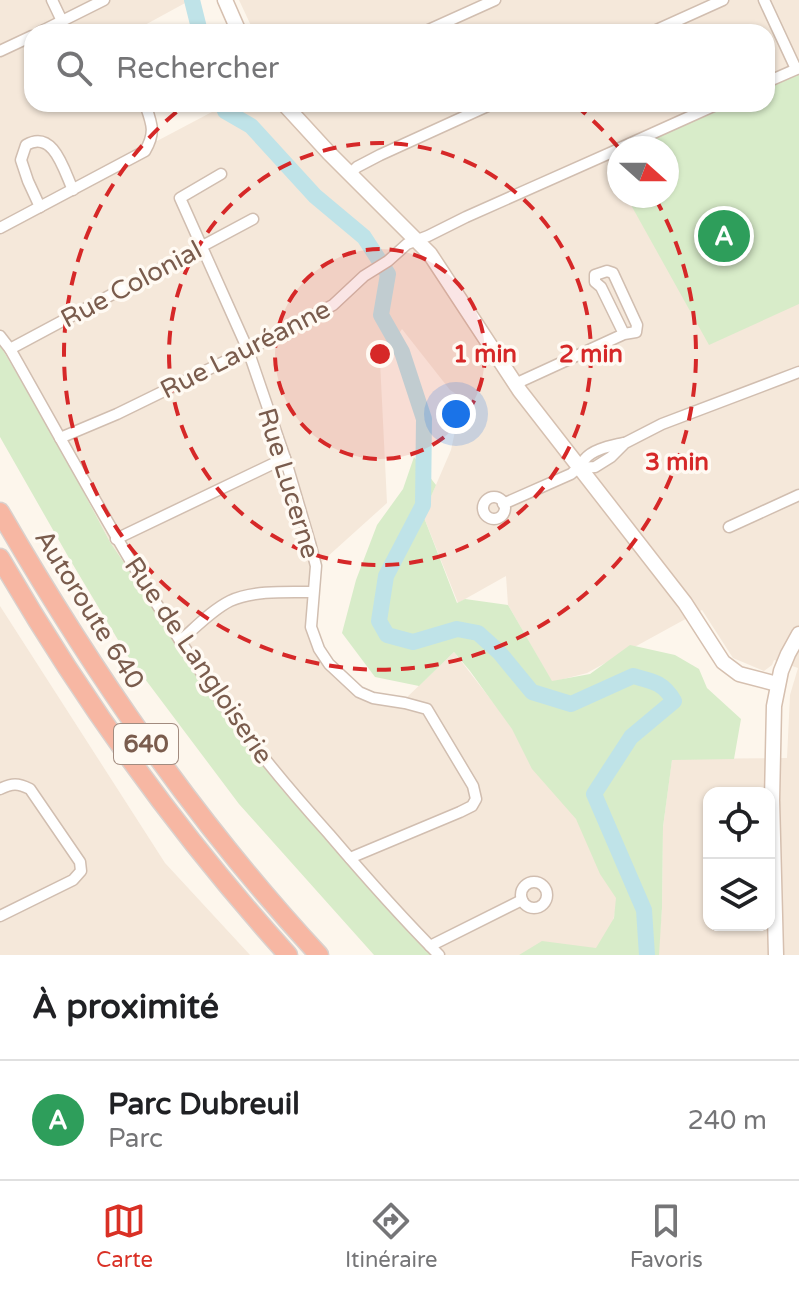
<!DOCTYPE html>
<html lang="fr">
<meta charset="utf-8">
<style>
body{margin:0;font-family:"Varela Round",sans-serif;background:#f6f6f6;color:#202124}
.controls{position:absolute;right:24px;bottom:24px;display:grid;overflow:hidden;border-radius:16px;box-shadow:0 2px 6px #0004}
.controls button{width:72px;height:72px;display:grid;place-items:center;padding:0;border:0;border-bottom:2px solid #e0e0e0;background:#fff;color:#202124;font:40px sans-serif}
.compass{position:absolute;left:607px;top:136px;width:72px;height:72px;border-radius:50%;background:#fff;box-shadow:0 2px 6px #0004;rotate:111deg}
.you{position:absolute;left:456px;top:414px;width:28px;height:28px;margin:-20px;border:6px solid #fff;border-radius:50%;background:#1a73e8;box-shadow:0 0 0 12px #1a73e833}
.badge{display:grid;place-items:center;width:52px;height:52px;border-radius:50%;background:#d93025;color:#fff;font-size:26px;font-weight:700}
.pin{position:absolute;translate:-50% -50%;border:4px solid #fff;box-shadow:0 2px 8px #0006}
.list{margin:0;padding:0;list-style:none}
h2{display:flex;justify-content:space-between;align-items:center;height:104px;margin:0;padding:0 32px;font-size:34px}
h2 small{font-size:26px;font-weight:400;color:#757577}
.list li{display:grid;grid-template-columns:52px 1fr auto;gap:24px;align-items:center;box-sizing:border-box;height:120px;padding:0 32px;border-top:2px solid #e0e0e0}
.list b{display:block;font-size:30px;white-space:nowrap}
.list p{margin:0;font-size:26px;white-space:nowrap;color:#757577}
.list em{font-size:26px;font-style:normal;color:#757577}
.icon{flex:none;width:44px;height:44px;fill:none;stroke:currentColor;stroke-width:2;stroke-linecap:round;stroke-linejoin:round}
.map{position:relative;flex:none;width:799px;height:955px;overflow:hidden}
.search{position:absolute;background:#fff;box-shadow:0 2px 6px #0004;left:24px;right:24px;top:24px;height:88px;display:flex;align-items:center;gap:20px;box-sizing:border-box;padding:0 28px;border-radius:24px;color:#757577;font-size:30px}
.sheet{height:224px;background:#fff}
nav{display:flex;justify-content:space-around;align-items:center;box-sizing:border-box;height:112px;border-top:2px solid #e0e0e0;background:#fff;font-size:22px;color:#757577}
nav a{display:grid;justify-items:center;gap:4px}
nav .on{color:#d93025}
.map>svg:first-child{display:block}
.residential{fill:#f5e8da;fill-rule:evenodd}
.green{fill:#d8ecc9}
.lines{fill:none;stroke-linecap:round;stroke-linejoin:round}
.river{stroke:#bfe3e8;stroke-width:16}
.street-casing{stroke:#d1beb0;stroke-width:13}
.secondary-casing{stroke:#d6c0b0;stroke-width:17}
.highway-casing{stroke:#dad1cd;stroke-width:21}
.street{stroke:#fff;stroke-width:10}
.secondary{stroke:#fff;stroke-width:14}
.highway{stroke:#f7b7a3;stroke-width:18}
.ring{fill:none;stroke:#d62828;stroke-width:4;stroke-dasharray:14 10}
.labels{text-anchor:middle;stroke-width:7;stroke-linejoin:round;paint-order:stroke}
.shield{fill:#fffaf3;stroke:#a28b7f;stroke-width:2}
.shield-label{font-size:24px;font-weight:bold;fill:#7a5c4d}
.street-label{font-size:26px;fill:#7a5c4d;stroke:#fffaf3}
.centre{fill:#d62828;stroke:#fffaf3;stroke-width:4}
.ring-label{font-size:24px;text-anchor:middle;font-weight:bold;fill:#d62828;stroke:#fffaf3;stroke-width:7;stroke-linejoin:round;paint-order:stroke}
</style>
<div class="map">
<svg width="799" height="955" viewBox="0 0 799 955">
<rect width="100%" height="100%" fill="#fdf6ec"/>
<g class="residential">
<path d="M0,0H186L187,2L132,32H32V104H145L157,141L227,104H767V32H254L239,0H799V955H658L662,909L663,827L672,759L787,758L790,695L798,668L774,660L772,665L764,671L733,658L702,610L587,673L552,682L508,605L506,576L458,603L423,515L451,450L462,398L450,390L402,329L380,361L387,503L316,567L310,627L317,649L360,692L402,702L454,652L499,710L582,827L618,899L613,921L596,951L522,955H432L283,791L229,718L110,542L57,442L0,345ZM619,148H667V196H619ZM709,793H769V925H709Z"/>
<polygon points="0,606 165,863 250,955 0,955"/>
</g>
<g class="green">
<polygon points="799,73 799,304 709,345 626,196 667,196 667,148 632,148 730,104 767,104 767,87"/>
<polygon points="0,345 57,442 110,542 229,718 283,791 432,955 374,955 239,804 127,655 69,558 0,437"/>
<polygon points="414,457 436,485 423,515 457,603 465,599 508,605 552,681 590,674 630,645 675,655 699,669 707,688 741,719 734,759 672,760 663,827 662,908 659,955 519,955 542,941 596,948 614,918 616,898 600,874 576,819 532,769 512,729 470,671 454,652 419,686 375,677 342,633 356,580 377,525 403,489"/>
</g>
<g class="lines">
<g class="river">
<polyline points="192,0 200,32"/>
<path d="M223,104L225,111L251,126L315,196L364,237L388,274L381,315L402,352L424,419L423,505L386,576L379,621L387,635L413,642L457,629L478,633L499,652L532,692L571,704L633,676C652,681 663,682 674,701L631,737L594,794L644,910L647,955"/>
</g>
<g class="street-casing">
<g id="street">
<polyline points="52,0 62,21"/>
<polyline points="764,0 796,69"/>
<polyline points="40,32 104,0"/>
<polyline points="424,32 495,0"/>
<polyline points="652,32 723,0"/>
<polyline points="0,51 32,36"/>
<polyline points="767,82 799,68"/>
<polyline points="620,148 718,104"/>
<polyline points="221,174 180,198 248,350 285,458 310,543 316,566 311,627 319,649 329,664 359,692 373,698 405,703 427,709 473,786 476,799 472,806 460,812 350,858"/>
<polyline points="350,174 357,167 380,155 492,104"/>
<path d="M40,207L28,181L21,160L26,145C54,129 64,171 73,190"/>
<path d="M0,228L145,151C156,132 152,124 145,104"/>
<path d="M0,336L10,349C80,472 146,598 229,712C260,755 294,795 329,834C364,875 401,917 439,955"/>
<polyline points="10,349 253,219"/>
<polyline points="515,384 624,334 636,332 637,325 613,273 607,271 595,275 595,282 601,287 624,334"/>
<polyline points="60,438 117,414 248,350 333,305 364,276 388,261 407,244 428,236 466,217 619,149"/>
<polyline points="580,468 595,467 611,457 625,443 662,424 799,372"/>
<circle cx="494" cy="508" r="11"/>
<path d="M503,504L571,474C578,469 580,465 585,459C593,449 611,446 623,443"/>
<polyline points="729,527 799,495"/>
<polyline points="116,539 285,458"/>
<path d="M180,641C196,627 212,610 230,601C253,590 289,592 313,592"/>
<path d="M0,789C12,783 18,783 30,789L80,862L81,871L73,880L0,916"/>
<circle cx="534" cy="895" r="13"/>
<polyline points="430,946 522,900"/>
</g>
</g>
<g class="secondary-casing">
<g id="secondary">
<polyline points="225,0 239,32"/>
<polyline points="284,104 329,153 430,254 520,391 685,603 723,662 739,674 777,684"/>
<polyline points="776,955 772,800 774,706 781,671 788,654 799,634"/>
</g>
</g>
<g class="highway-casing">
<g id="highway">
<path d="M0,512C92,671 194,820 319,955"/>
<path d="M0,558C82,700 178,833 288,955"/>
</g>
</g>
<use href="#street" class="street"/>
<use href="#secondary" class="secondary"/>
<use href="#highway" class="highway"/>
</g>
<circle cx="380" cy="354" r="105" fill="#d62828" fill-opacity=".12"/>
<g class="ring">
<circle cx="380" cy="354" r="105"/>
<circle cx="380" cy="354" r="211"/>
<path d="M575 105A316 316 0 0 1 618 147M655 198A316 316 0 1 1 185 105"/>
</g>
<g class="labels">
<rect class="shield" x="114" y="724" width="64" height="40" rx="6"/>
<g class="shield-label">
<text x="146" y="752">640</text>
</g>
<g class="street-label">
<text transform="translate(131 284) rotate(-28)" y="9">Rue Colonial</text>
<text transform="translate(245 349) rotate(-27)" y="9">Rue Lauréanne</text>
<text transform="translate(289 483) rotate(73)" y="9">Rue Lucerne</text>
<text transform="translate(90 609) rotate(58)" y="9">Autoroute 640</text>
<text transform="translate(199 660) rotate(56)" y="9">Rue de Langloiserie</text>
</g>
</g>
<circle cx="380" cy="354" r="12" class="centre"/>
<g class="ring-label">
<text x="485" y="362">1 min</text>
<text x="591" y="362">2 min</text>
<text x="677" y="470">3 min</text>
</g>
</svg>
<div class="controls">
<button><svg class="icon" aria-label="locate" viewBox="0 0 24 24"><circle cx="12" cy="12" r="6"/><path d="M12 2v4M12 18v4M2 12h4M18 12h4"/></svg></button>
<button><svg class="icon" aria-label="layers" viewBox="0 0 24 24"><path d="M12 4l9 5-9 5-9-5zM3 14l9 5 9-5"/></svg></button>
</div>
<svg class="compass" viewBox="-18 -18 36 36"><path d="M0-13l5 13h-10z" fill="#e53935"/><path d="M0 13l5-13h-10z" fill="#757577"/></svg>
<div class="you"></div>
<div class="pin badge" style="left:724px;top:236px;background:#2e9e5b">A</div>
<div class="search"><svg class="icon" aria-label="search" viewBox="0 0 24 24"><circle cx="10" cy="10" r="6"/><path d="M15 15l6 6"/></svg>Rechercher</div>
</div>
<section class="sheet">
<h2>À proximité<small></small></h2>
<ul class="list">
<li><span class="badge" style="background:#2e9e5b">A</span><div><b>Parc Dubreuil</b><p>Parc</p></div><em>240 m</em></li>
</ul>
</section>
<nav>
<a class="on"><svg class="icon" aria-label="map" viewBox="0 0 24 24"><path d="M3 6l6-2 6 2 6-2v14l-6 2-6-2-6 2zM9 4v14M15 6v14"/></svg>Carte</a>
<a><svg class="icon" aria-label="directions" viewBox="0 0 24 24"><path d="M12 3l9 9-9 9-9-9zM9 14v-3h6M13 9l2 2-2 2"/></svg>Itinéraire</a>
<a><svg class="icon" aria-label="saved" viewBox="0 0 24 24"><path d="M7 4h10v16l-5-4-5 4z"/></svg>Favoris</a>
</nav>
